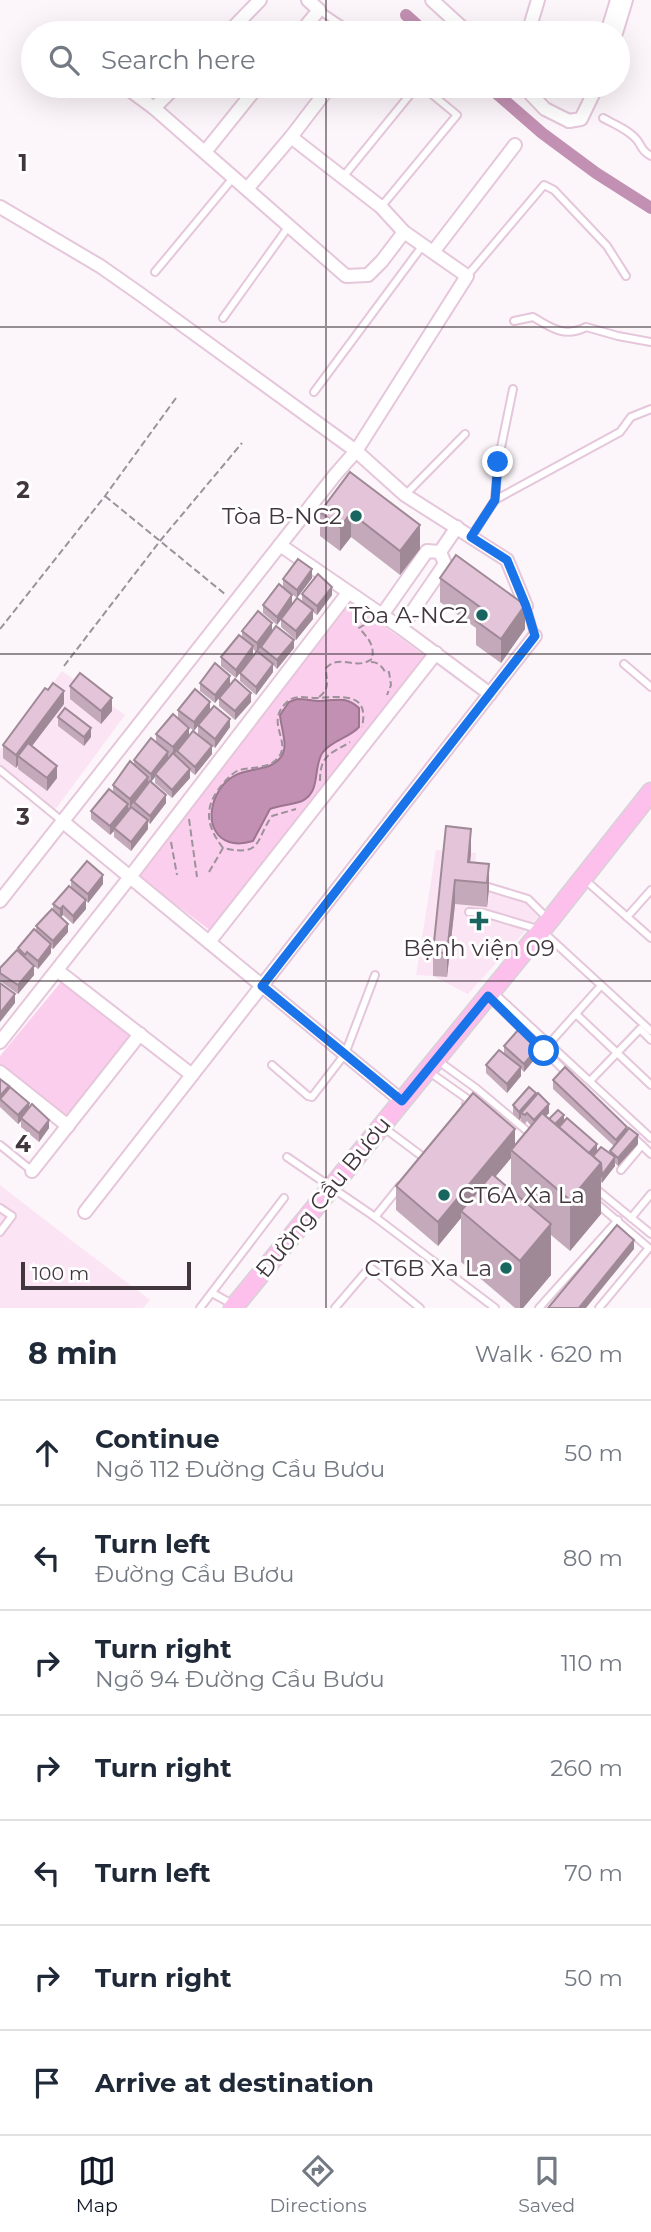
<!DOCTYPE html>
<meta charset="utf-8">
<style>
body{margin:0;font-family:Montserrat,sans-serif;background:#f6f6f7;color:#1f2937}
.scale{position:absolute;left:21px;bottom:18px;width:170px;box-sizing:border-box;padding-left:7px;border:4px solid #42363e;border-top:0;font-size:19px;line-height:24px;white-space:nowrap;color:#42363e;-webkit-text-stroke:5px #fff;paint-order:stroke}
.stop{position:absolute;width:21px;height:21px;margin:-16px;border:5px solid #1a73e8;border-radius:50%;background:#fff}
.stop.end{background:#1a73e8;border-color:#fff;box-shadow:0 2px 7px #0008}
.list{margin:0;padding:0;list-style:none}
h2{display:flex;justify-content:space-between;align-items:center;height:91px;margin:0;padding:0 28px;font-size:30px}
h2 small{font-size:23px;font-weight:400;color:#747a83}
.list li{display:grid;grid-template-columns:46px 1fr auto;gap:21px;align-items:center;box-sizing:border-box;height:105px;padding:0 28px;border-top:2px solid #e0e1e3}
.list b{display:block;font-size:26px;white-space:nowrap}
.list p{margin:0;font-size:23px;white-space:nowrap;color:#747a83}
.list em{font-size:23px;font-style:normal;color:#747a83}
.icon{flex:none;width:38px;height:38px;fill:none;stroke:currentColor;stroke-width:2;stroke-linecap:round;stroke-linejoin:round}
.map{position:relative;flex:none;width:651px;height:1308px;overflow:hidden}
.search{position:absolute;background:#fff;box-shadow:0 7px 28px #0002;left:21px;right:21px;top:21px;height:77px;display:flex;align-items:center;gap:18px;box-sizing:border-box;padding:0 24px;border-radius:38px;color:#747a83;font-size:26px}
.sheet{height:826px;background:#fff}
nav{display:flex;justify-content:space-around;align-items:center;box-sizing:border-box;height:98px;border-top:2px solid #e0e1e3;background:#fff;font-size:19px;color:#747a83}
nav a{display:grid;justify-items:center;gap:4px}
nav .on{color:#111827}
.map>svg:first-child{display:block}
.built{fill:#fbe4f3}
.green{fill:#fcceed}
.water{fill:#c290b2;stroke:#9c758f;stroke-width:2}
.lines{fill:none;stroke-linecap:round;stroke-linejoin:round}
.canal{stroke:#c290b2;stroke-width:12}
.lane-casing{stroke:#e5c6da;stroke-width:10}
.street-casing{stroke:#e5c6da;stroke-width:16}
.primary-casing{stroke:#d5d3d5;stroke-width:21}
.path{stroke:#9c9299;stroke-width:2;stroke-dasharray:7 3.5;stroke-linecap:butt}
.lane{stroke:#fff;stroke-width:6}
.street{stroke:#fff;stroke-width:12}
.primary{stroke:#fdbfeb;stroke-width:18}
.wall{fill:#c3a9ba;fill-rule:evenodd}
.shaded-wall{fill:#9f8997}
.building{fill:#e3c4d8;stroke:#9f8997;stroke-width:2}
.route{stroke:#1a73e8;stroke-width:9}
.grid{fill:none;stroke:#42363e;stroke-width:2;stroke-opacity:0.55}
.poi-dot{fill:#196661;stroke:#fff;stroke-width:2.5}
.labels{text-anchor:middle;stroke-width:6;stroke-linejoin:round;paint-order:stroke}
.poi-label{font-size:23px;fill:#42363e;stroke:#fff;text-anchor:end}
.street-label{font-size:23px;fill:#42363e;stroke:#fff}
.grid-label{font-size:23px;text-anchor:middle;font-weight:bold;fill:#42363e;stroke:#fff;stroke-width:6;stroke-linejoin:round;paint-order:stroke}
</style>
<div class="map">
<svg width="651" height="1308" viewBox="0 0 651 1308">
<rect width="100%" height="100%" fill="#fcf6fa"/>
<g class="built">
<polygon points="62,671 125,715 55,810 0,766 0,750"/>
<polygon points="436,850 476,853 474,882 525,901 538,917 468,994 433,976 416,975"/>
<polygon points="0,1185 63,1234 150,1300 143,1308 0,1308"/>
</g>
<g class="green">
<polygon points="348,600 425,656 211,931 175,904 171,907 161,899 163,895 138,875"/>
<polygon points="61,982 131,1036 66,1116 0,1064 0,1056"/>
</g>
<path class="water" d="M297,699C305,699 313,701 320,701C336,700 346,696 359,708V727C349,738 333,740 323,752C312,767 322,791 302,801C292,805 281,805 270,809L253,841C215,853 201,818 220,789C238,762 267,776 281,757C289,746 281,729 280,715L289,702Z"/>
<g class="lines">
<g class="canal">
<polyline points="406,15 426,33"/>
<polyline points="488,86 542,133 596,173 651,208"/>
</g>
<g class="lane-casing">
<g id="lane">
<polyline points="319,10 353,33"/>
<path d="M603,118C614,124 629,130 637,140C643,148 641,150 651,156"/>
<polyline points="343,177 417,86"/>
<polyline points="381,207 457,115 422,86"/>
<polyline points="155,272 233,178"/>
<polyline points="467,276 544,185 554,190 607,246 626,276"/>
<polyline points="223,318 289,226"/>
<path d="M514,321L533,317C551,328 565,338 586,327L618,336L651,342"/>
<polyline points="314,392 423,245"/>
<polyline points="405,495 465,434"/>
<polyline points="495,500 620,432 631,417 651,409"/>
<polyline points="471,537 495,500 498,462 513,389"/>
<polyline points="526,606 535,636"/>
<polyline points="624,664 651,687"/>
<polyline points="0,770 62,821"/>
<polyline points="584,879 651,938"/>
<polyline points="482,885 528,899 548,919"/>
<polyline points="469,912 484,913 541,930 651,1031"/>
<polyline points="627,917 651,890"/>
<polyline points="493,992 651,1138"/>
<polyline points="489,997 569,1075"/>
<polyline points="576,1014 651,1085"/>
<polyline points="548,1045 598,989"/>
<polyline points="437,1060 477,1089 533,1136"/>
<polyline points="272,1065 308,1096 312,1097 345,1054 375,975"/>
<polyline points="428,1071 469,1100 466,1104"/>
<polyline points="590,1081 640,1029 651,1040"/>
<polyline points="383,1127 423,1157"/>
<polyline points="632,1136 651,1154"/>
<polyline points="0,1145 31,1170"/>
<polyline points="287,1157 375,1217 495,1308"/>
<polyline points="621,1170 642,1145"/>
<polyline points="595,1188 651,1234"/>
<polyline points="595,1202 649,1248 599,1308"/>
<polyline points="0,1208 12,1216 0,1232"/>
<polyline points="375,1217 400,1186"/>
<polyline points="631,1218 651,1194"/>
<polyline points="212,1293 232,1304"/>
<polyline points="200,1308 284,1198"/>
<polyline points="335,1308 370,1267 420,1308"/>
<polyline points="539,1308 618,1220"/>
</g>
</g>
<g class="street-casing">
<g id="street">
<polyline points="432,0 468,33"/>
<polyline points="228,33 260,0"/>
<polyline points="300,33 319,10 308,0"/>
<polyline points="528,33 538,0"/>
<polyline points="607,33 617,0"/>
<polyline points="616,33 626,0"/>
<polyline points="523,86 545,109 569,121"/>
<polyline points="131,91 154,108 346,276 368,275 382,261 404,232"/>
<polyline points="154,108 176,86"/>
<polyline points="569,121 581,119 597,86"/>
<polyline points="205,152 258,86"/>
<polyline points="247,189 291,137 330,86"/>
<polyline points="0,207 100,266 140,294 356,451 405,495 507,560 526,606"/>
<polyline points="433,252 515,145"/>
<polyline points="280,545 401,628 490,694"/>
<polyline points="440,552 457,527"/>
<polyline points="382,615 427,551 440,552 445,564 401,628"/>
<polyline points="62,821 402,1101"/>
<polyline points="0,901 335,475 356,451 467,276 404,232 381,207 291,137"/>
<polyline points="209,942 436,653"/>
<polyline points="58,971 192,1075"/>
<polyline points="0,1042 130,877 348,593"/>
<polyline points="0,1072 68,1126"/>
<polyline points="32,1171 140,1034"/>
<polyline points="85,1212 535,636"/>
</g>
</g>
<g class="primary-casing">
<polyline id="primary" points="233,1308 549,921 651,792"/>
</g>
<g class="path">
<polyline points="105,496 226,595"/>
<polyline points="0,629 105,496 176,398"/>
<path d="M371,662C378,662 382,666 385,672H389L391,685L387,695"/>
<polyline points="64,666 160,541 242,443"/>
<path d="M319,697C331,688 326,681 326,668C340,653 356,671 372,659C375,645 368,638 359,628L367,623L368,618"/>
<path d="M320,781C320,754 331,754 350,742"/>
<polyline points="189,819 197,877"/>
<polyline points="171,842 177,875"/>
<path d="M223,848C208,828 203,811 218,790C223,783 230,775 237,771C250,766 268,770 278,758C292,741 265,723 286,703C294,694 305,698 316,698C341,697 370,691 362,727"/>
<path d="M209,872L223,848C263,857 255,840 272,816L296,809"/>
</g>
<use href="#lane" class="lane"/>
<use href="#street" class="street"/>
<use href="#primary" class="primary"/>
</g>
<g class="wall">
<polygon points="350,472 420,549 400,575 351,537 340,551 320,536 320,512"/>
<path d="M312,578L297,598L302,601V594L332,595L317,615L313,612V619L296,640L281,627V620L277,625L263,613V605L283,587V579ZM284,588L297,598L292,604Z"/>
<polygon points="440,578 525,629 501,663 476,645 476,628 440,602"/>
<path d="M242,631H272L294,648L277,669L273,665V672L256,695L240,681V673L236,678L221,666V657L242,637ZM253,649L256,652L243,669L253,655Z"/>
<polygon points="200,683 230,684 215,703 200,691"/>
<polygon points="70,686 112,711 101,724 70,699"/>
<polygon points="219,698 251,702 235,720 219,706"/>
<polygon points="64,704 32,746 57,778 47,791 18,769 18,765 16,768 3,758 3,745"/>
<polygon points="178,710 210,710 194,731 178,718"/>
<polygon points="58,717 91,737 84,746 58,726"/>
<polygon points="198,725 230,727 215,748 198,734"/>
<polygon points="156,734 189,736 212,754 195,775 190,771 190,778 172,798 155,783 155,777 151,782 166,803 150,824 148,822 148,829 131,851 114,837 114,831 110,835 91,819 91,811 113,792 113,785 134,765 134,760 156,742"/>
<polygon points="446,826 471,853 470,862 489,864 489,888 487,907 455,904 447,977 433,976 433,952"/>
<polygon points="71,880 103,884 88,903 86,901 86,909 73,924 63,915 61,917 68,932 53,949 51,948 51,953 38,969 34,966 34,975 18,994 0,981 0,968 18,951 18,948 36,931 36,926 53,910 53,904 71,887"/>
<polygon points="504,1046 539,1054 524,1072 521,1069 521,1076 507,1093 486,1073 486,1065 504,1054"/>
<polygon points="0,1079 9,1088 29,1107 49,1128 39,1142 21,1127 21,1121 18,1124 0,1107"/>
<path d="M553,1080L627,1130L638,1144L618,1166L615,1163V1166L601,1183V1214L570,1251L551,1235V1275L523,1308H515L461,1262V1218L438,1246L396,1210V1186L515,1145L531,1126L527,1121L525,1124L521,1121V1118L519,1120L513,1114V1105L536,1096L549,1113L546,1116L549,1119L564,1122L597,1152L610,1154V1151L614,1146L553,1089ZM511,1158V1190L495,1177Z"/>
</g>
<g class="shaded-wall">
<polygon points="351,513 351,537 340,551 340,527"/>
<polygon points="420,525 420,549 400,575 400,551"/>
<polygon points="312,569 312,578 297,598 297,590"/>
<polygon points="332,587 332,595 317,615 317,606"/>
<polygon points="292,595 292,604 277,625 277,617"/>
<polygon points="525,605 525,629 501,663 501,639"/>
<polygon points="313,610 313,619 296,640 296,631"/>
<polygon points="272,623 272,631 257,652 257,643"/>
<polygon points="294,640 294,648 277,669 277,660"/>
<polygon points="253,646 253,655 236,678 236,670"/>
<polygon points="273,664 273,672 256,695 256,687"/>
<polygon points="230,676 230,684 215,703 215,695"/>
<polygon points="64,691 64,704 22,759 18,756 18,765 16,768 16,755"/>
<polygon points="251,693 251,702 235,720 235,711"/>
<polygon points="112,698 112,711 101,724 101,711"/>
<polygon points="210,702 210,710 194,731 194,722"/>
<polygon points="230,719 230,727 215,748 215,739"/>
<polygon points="91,728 91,737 84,746 84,737"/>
<polygon points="189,728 189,736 173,756 173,747"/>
<polygon points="212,746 212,754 195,775 195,767"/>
<polygon points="168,752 168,760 155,774 155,777 151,782 151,774"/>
<polygon points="57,766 57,778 47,791 47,778"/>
<polygon points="190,769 190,778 172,798 172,790"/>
<polygon points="148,777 148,785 130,807 130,799"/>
<polygon points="166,795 166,803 150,824 150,816"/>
<polygon points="128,804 128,812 114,828 114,831 110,835 110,826"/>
<polygon points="148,820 148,829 131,851 131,842"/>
<polygon points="471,829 471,853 468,881 468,862"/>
<polygon points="489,864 489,888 487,907 487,883"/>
<polygon points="103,875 103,884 88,903 88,894"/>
<polygon points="455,880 455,904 447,977 447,953"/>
<polygon points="86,900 86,909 73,924 73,916"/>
<polygon points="63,906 63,915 60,918 60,909"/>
<polygon points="68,924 68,932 53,949 53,941"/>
<polygon points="51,944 51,953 38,969 38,961"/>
<polygon points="34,966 34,975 18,994 18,985"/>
<polygon points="15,994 15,1003 0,1022 0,1013"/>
<polygon points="539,1046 539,1054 524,1072 524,1064"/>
<polygon points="521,1067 521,1076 507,1093 507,1084"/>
<polygon points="536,1093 536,1101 521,1113 521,1118 519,1120 519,1112"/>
<polygon points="29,1103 29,1112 21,1118 21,1121 18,1124 18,1115"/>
<polygon points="549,1104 549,1113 534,1128 534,1120"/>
<polygon points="564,1115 564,1124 545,1136"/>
<polygon points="49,1120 49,1128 39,1142 39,1133"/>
<polygon points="627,1127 627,1136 616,1148 616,1140"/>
<polygon points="515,1129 515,1153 511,1150 511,1158 464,1214 461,1211 461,1218 438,1246 438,1222"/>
<polygon points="638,1135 638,1144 618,1166 618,1158"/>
<polygon points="597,1144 597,1153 581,1172 581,1163"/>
<polygon points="615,1157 615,1166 602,1183 602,1175"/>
<polygon points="601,1163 601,1214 570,1251 570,1200"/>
<polygon points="551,1224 551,1275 523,1308 520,1308 520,1261"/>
<polygon points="634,1240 634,1249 586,1308 579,1308"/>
</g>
<g class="building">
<polygon points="350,472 420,525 400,551 351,513 340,527 320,512"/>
<polygon points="456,555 525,605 501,639 476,621 484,610 440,578"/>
<polygon points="298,559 312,569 297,590 283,579"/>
<polygon points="318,574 332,587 317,606 302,594"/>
<polygon points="279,584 292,595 277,617 263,605"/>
<polygon points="297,598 313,610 296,631 281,619"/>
<polygon points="258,611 272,623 257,643 242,631"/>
<polygon points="276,626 294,640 277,660 261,647"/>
<polygon points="239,635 253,646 236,670 221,657"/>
<polygon points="257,651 273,664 256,687 240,673"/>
<polygon points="215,663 230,676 215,695 200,683"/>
<polygon points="80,673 112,698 101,711 70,686"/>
<polygon points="235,679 251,693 235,711 219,698"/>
<polygon points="53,683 64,691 16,755 3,745 45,688 48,690"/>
<polygon points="195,689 210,702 194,722 178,710"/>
<polygon points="214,706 230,719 215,739 198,725"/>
<polygon points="65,708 91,728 84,737 58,717"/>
<polygon points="173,714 189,728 173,747 156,734"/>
<polygon points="193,731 212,746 195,767 177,751"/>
<polygon points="151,738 168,752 151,774 134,760"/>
<polygon points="28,743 57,766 47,778 18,756"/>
<polygon points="173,753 190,769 172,790 155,774"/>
<polygon points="130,761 148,777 130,799 113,785"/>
<polygon points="150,781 166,795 150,816 134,802"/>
<polygon points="109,789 128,804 110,826 91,811"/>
<polygon points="131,807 148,820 131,842 114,828"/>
<polygon points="446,826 471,829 468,862 489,864 487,883 455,880 447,953 433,952"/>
<polygon points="87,861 103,875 88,894 71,880"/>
<polygon points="69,886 86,900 73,916 63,906 60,909 53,904"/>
<polygon points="52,909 68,924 53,941 36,926"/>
<polygon points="34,929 51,944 38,961 27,952 25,955 18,948"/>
<polygon points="17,950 34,966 18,985 0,973 0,968"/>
<polygon points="0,983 15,994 0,1013"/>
<polygon points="519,1029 539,1046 524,1064 504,1046"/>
<polygon points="499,1050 521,1067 507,1084 486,1065"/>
<polygon points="565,1067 627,1127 616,1140 553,1080"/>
<polygon points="0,1079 9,1086 0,1096"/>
<polygon points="10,1087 29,1103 18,1115 0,1099"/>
<polygon points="529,1087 536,1093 519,1112 513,1105"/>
<polygon points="473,1093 515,1129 438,1222 396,1186"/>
<polygon points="538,1093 549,1104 534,1120 527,1113 525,1115 521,1113"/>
<polygon points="32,1104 49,1120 39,1133 21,1118"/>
<polygon points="558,1110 564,1115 555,1124 549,1119"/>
<polygon points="542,1113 601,1163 570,1200 511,1150"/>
<polygon points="567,1118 597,1144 589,1153 559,1127"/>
<polygon points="629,1128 638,1135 618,1158 610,1151"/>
<polygon points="601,1147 615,1157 602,1175 601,1163 593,1156"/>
<polygon points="492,1174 551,1224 520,1261 461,1211"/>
<polygon points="617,1225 634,1240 579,1308 548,1308"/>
</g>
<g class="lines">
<polyline class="route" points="498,462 495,500 471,537 507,560 526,606 535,636 262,986 402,1101 488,996 544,1051"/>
</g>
<path class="grid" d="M326,0V33M326,86V1308M0,327H651M0,654H651M0,981H651"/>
<g class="poi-dot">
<circle cx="356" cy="516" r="7"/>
<circle cx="482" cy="615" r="7"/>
<path d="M475.5 910.5h7v7h7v7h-7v7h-7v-7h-7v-7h7z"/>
<circle cx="444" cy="1195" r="7"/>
<circle cx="506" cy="1268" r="7"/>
</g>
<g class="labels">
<g class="poi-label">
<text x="342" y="524">Tòa B-NC2</text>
<text x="468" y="623">Tòa A-NC2</text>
<text x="479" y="956" text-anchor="middle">Bệnh viện 09</text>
<text x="458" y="1203" text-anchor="start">CT6A Xa La</text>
<text x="492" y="1276">CT6B Xa La</text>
</g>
<g class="street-label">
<text transform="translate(323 1197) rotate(-51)" y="8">Đường Cầu Bươu</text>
</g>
</g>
<g class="grid-label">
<text x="23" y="171">1</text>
<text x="23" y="498">2</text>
<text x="23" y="825">3</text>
<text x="23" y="1152">4</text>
</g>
</svg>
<div class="scale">100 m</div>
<div class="stop" style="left:544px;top:1051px"></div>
<div class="stop end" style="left:498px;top:462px"></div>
<div class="search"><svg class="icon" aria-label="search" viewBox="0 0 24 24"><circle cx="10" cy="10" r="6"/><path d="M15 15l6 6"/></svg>Search here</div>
</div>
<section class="sheet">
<h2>8 min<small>Walk · 620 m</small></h2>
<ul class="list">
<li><svg class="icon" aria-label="ahead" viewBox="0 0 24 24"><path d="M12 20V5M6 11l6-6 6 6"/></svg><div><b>Continue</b><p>Ngõ 112 Đường Cầu Bươu</p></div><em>50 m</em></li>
<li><svg class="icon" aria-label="left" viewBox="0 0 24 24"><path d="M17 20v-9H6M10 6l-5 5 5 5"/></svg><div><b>Turn left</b><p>Đường Cầu Bươu</p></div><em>80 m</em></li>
<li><svg class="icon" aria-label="right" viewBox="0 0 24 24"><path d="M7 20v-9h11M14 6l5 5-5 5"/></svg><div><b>Turn right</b><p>Ngõ 94 Đường Cầu Bươu</p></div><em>110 m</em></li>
<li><svg class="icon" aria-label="right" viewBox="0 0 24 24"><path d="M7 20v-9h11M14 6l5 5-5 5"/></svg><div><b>Turn right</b></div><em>260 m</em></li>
<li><svg class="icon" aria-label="left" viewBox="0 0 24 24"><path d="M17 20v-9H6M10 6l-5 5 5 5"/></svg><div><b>Turn left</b></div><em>70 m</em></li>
<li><svg class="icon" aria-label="right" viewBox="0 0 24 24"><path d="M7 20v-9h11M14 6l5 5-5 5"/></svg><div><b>Turn right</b></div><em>50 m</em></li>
<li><svg class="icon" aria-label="arrive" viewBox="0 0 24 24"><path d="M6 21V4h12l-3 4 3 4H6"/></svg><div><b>Arrive at destination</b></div></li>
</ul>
</section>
<nav>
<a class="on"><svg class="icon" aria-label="map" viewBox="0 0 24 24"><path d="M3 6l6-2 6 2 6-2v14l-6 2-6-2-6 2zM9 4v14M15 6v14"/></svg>Map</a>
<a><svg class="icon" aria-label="directions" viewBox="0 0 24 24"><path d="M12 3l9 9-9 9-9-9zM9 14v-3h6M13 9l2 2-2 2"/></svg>Directions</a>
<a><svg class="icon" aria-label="saved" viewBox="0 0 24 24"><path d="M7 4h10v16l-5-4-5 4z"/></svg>Saved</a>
</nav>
